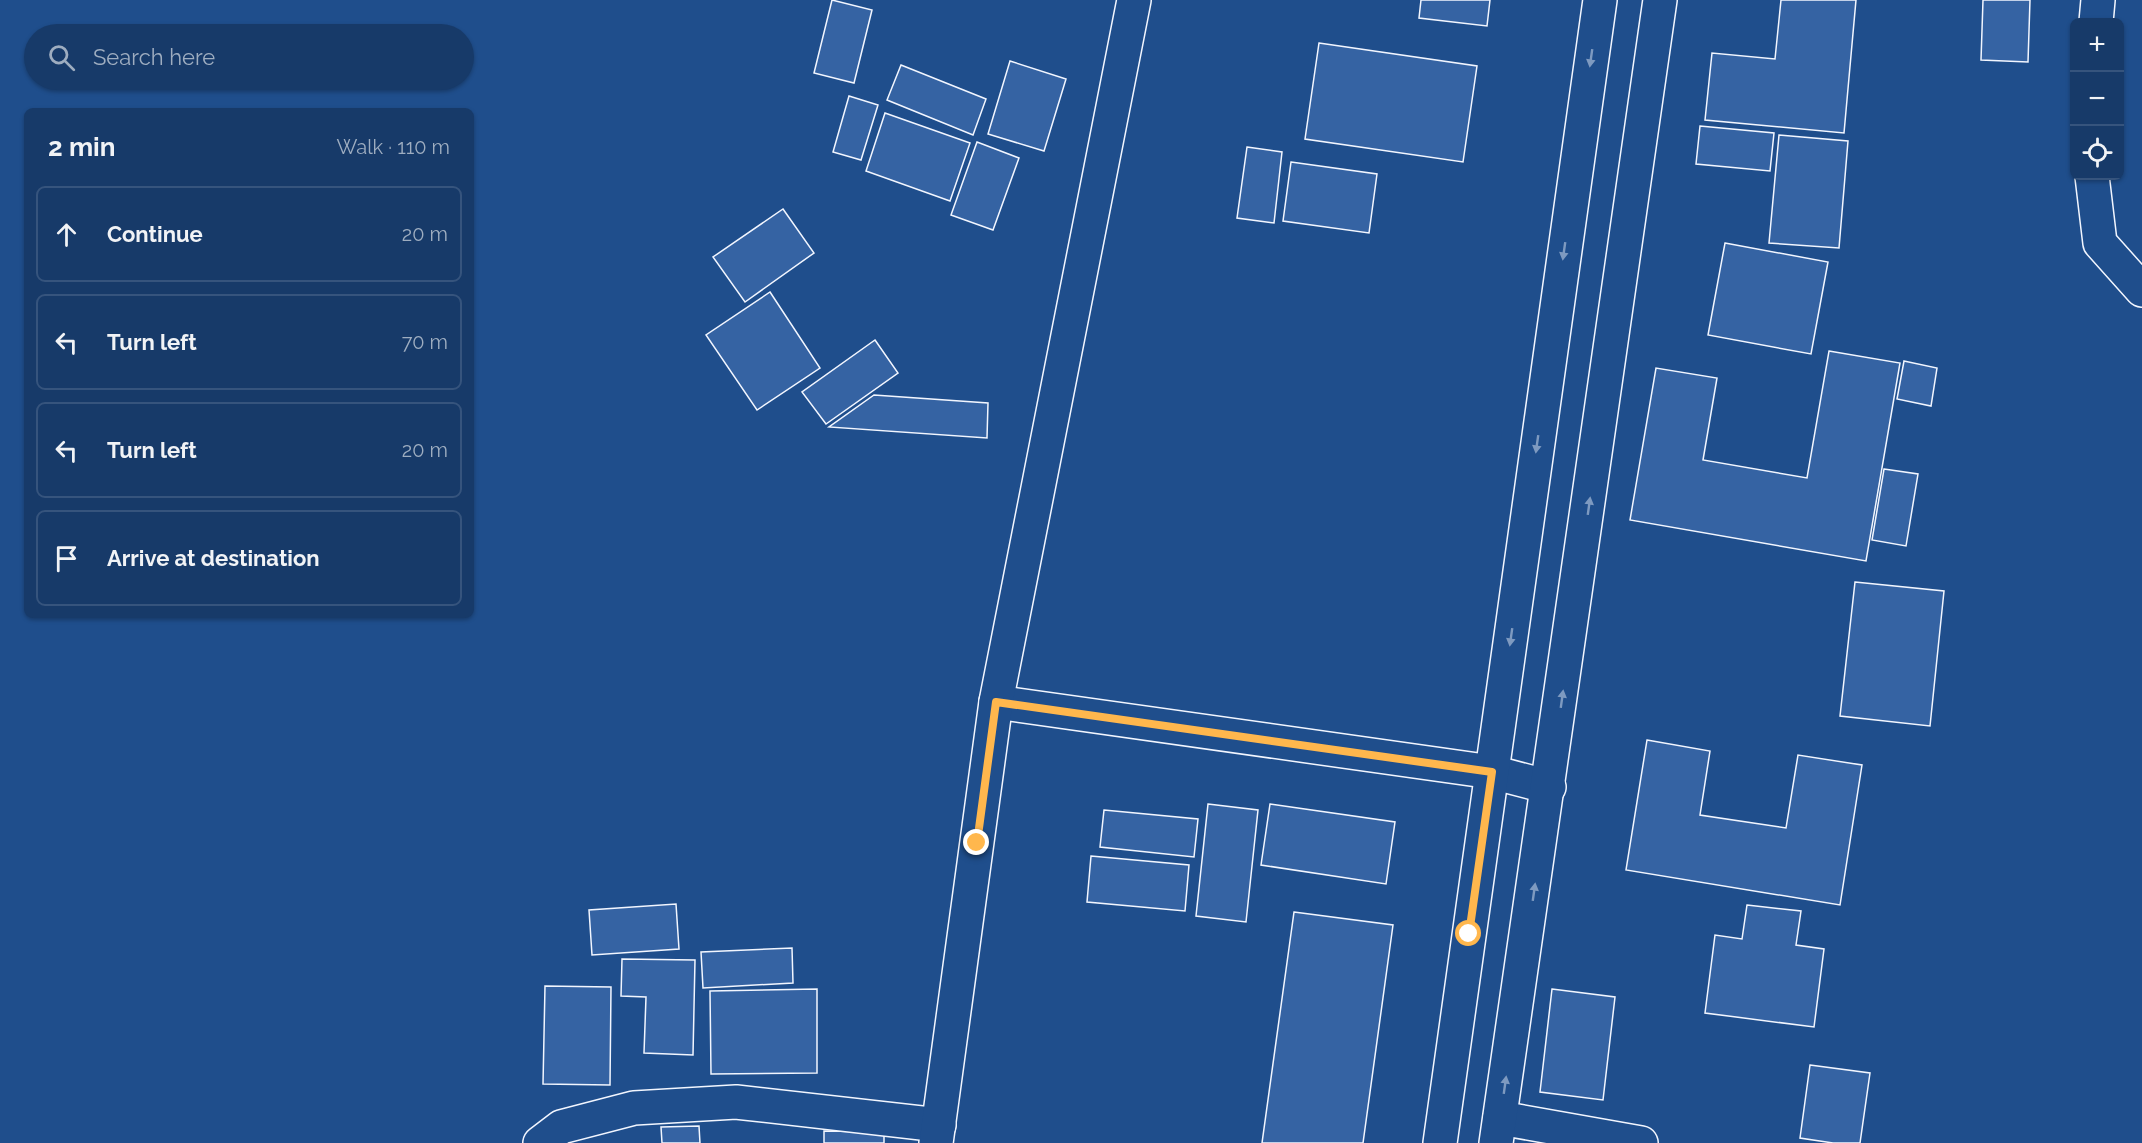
<!DOCTYPE html>
<meta charset="utf-8">
<style>
body{margin:0;font-family:Raleway,sans-serif;background:#244571;color:#f1f3f6}
.controls{position:absolute;right:18px;top:18px;display:grid;overflow:hidden;border-radius:9px;box-shadow:0 2px 4px #0004}
.controls button{width:54px;height:54px;display:grid;place-items:center;padding:0;border:0;border-bottom:2px solid #36547d;background:#173a69;color:#f1f3f6;font:30px sans-serif}
.stop{position:absolute;width:18px;height:18px;margin:-14px;border:4px solid #ffb74d;border-radius:50%;background:#fff}
.stop.end{background:#ffb74d;border-color:#fff;box-shadow:0 2px 6px #0008}
.list{margin:0;padding:0;list-style:none}
h2{display:flex;justify-content:space-between;align-items:center;height:78px;margin:0;padding:0 24px;font-size:26px}
h2 small{font-size:20px;font-weight:400;color:#9eadc0}
.list li{display:grid;grid-template-columns:39px 1fr auto;gap:18px;align-items:center;box-sizing:border-box;height:96px;margin:0 12px 12px;padding:0 12px;border:2px solid #36547d;border-radius:9px}
.list b{display:block;font-size:22px;white-space:nowrap}
.list em{font-size:20px;font-style:normal;color:#9eadc0}
.icon{flex:none;width:33px;height:33px;fill:none;stroke:currentColor;stroke-width:2;stroke-linecap:round;stroke-linejoin:round}
.map{position:relative;flex:none;width:2142px;height:1143px;overflow:hidden}
.search{position:absolute;background:#173a69;box-shadow:0 2px 4px #0004;left:24px;top:24px;width:450px;height:66px;display:flex;align-items:center;gap:15px;box-sizing:border-box;padding:0 21px;border-radius:33px;color:#9eadc0;font-size:22px}
.panel{position:absolute;background:#173a69;box-shadow:0 2px 4px #0004;left:24px;top:108px;width:450px;height:510px;border-radius:9px}
.map>svg:first-child{display:block}
.building{fill:#3563a3;stroke:#f2f6ff;stroke-width:1.5}
.lines{fill:none;stroke-linecap:round;stroke-linejoin:round}
.minor-casing{stroke:#f2f6ff;stroke-width:36}
.major-casing{stroke:#f2f6ff;stroke-width:36}
.minor{stroke:#1f4e8c;stroke-width:33}
.major{stroke:#1f4e8c;stroke-width:33}
.oneway{fill:#7e9ac0}
.route{stroke:#ffb74d;stroke-width:8}
</style>
<div class="map">
<svg width="2142" height="1143" viewBox="0 0 2142 1143">
<rect width="100%" height="100%" fill="#1f4e8c"/>
<g class="building">
<polygon points="832,0 872,10 854,83 814,73"/>
<polygon points="1421,0 1490,0 1487,26 1419,18"/>
<polygon points="1781,0 1856,0 1844,133 1705,120 1712,53 1775,59"/>
<polygon points="1983,0 2030,0 2028,62 1981,60"/>
<polygon points="1319,43 1477,66 1463,162 1305,139"/>
<polygon points="1010,61 1066,79 1044,151 988,134"/>
<polygon points="901,65 986,99 973,135 887,100"/>
<polygon points="849,96 878,105 861,160 833,152"/>
<polygon points="885,113 970,143 950,201 866,171"/>
<polygon points="1700,126 1774,133 1770,171 1696,164"/>
<polygon points="1779,135 1848,141 1839,248 1769,243"/>
<polygon points="977,142 1019,158 993,230 951,215"/>
<polygon points="1247,147 1282,152 1274,223 1237,218"/>
<polygon points="1291,162 1377,174 1369,233 1283,221"/>
<polygon points="783,209 814,253 745,302 713,257"/>
<polygon points="1725,243 1828,262 1811,354 1708,335"/>
<polygon points="770,292 820,368 757,410 706,335"/>
<polygon points="875,340 898,373 826,424 802,392"/>
<polygon points="1829,351 1900,363 1866,561 1630,520 1656,368 1717,378 1703,460 1807,478"/>
<polygon points="1904,361 1937,368 1931,406 1897,399"/>
<polygon points="874,395 988,403 987,438 829,427"/>
<polygon points="1884,469 1918,474 1906,546 1872,540"/>
<polygon points="1855,582 1944,591 1930,726 1840,716"/>
<polygon points="1647,740 1710,751 1700,815 1786,828 1798,755 1862,765 1840,905 1626,870"/>
<polygon points="1208,804 1258,810 1246,922 1196,916"/>
<polygon points="1270,804 1395,822 1386,884 1261,865"/>
<polygon points="1104,810 1198,819 1194,857 1100,847"/>
<polygon points="1091,856 1189,865 1185,911 1087,902"/>
<polygon points="676,904 679,949 592,955 589,910"/>
<polygon points="1747,905 1801,911 1796,945 1824,949 1814,1027 1705,1013 1715,935 1742,939"/>
<polygon points="1294,912 1393,925 1363,1143 1262,1143"/>
<polygon points="792,948 793,983 703,988 701,952"/>
<polygon points="622,959 695,960 693,1055 644,1053 646,997 621,996"/>
<polygon points="545,986 611,987 610,1085 543,1084"/>
<polygon points="817,989 817,1073 711,1074 710,991"/>
<polygon points="1552,989 1615,997 1603,1100 1540,1092"/>
<polygon points="1810,1065 1870,1073 1860,1143 1833,1143 1800,1138"/>
<polygon points="699,1126 700,1143 662,1143 661,1127"/>
<polygon points="824,1131 884,1132 884,1143 824,1143"/>
</g>
<g class="lines">
<g class="minor-casing">
<g id="minor">
<polyline points="2096,22 2098,0"/>
<polyline points="2092,176 2100,243 2142,290"/>
<polyline points="996,702 1492,772 1549,787"/>
<polyline points="1500,1118 1641,1143"/>
<polyline points="540,1143 561,1127 634,1108 736,1102 939,1125"/>
<polyline points="936,1143 996,702 1134,0"/>
</g>
</g>
<g class="major-casing">
<g id="major">
<polyline points="1440,1143 1600,0"/>
<polyline points="1496,1143 1660,0"/>
</g>
</g>
<use href="#minor" class="minor"/>
<use href="#major" class="major"/>
</g>
<defs><path id="oneway-solid" d="M-6-.8H1V-3.2L6.5 0L1 3.2V.8H-6Z" transform="scale(1.5)"/></defs>
<g class="oneway">
<use href="#oneway-solid" transform="translate(1591 58) rotate(98)"/>
<use href="#oneway-solid" transform="translate(1564 251) rotate(98)"/>
<use href="#oneway-solid" transform="translate(1537 444) rotate(98)"/>
<use href="#oneway-solid" transform="translate(1589 506) rotate(-82)"/>
<use href="#oneway-solid" transform="translate(1511 637) rotate(98)"/>
<use href="#oneway-solid" transform="translate(1562 699) rotate(-82)"/>
<use href="#oneway-solid" transform="translate(1534 892) rotate(-82)"/>
<use href="#oneway-solid" transform="translate(1505 1085) rotate(-82)"/>
</g>
<g class="lines">
<polyline class="route" points="977,843 996,702 1492,772 1469,934"/>
</g>
</svg>
<div class="controls">
<button>+</button>
<button>−</button>
<button><svg class="icon" aria-label="locate" viewBox="0 0 24 24"><circle cx="12" cy="12" r="6"/><path d="M12 2v4M12 18v4M2 12h4M18 12h4"/></svg></button>
</div>
<div class="stop" style="left:1469px;top:934px"></div>
<div class="stop end" style="left:977px;top:843px"></div>
<div class="search"><svg class="icon" aria-label="search" viewBox="0 0 24 24"><circle cx="10" cy="10" r="6"/><path d="M15 15l6 6"/></svg>Search here</div>
<section class="panel">
<h2>2 min<small>Walk · 110 m</small></h2>
<ul class="list">
<li><svg class="icon" aria-label="ahead" viewBox="0 0 24 24"><path d="M12 20V5M6 11l6-6 6 6"/></svg><div><b>Continue</b></div><em>20 m</em></li>
<li><svg class="icon" aria-label="left" viewBox="0 0 24 24"><path d="M17 20v-9H6M10 6l-5 5 5 5"/></svg><div><b>Turn left</b></div><em>70 m</em></li>
<li><svg class="icon" aria-label="left" viewBox="0 0 24 24"><path d="M17 20v-9H6M10 6l-5 5 5 5"/></svg><div><b>Turn left</b></div><em>20 m</em></li>
<li><svg class="icon" aria-label="arrive" viewBox="0 0 24 24"><path d="M6 21V4h12l-3 4 3 4H6"/></svg><div><b>Arrive at destination</b></div></li>
</ul>
</section>
</div>
